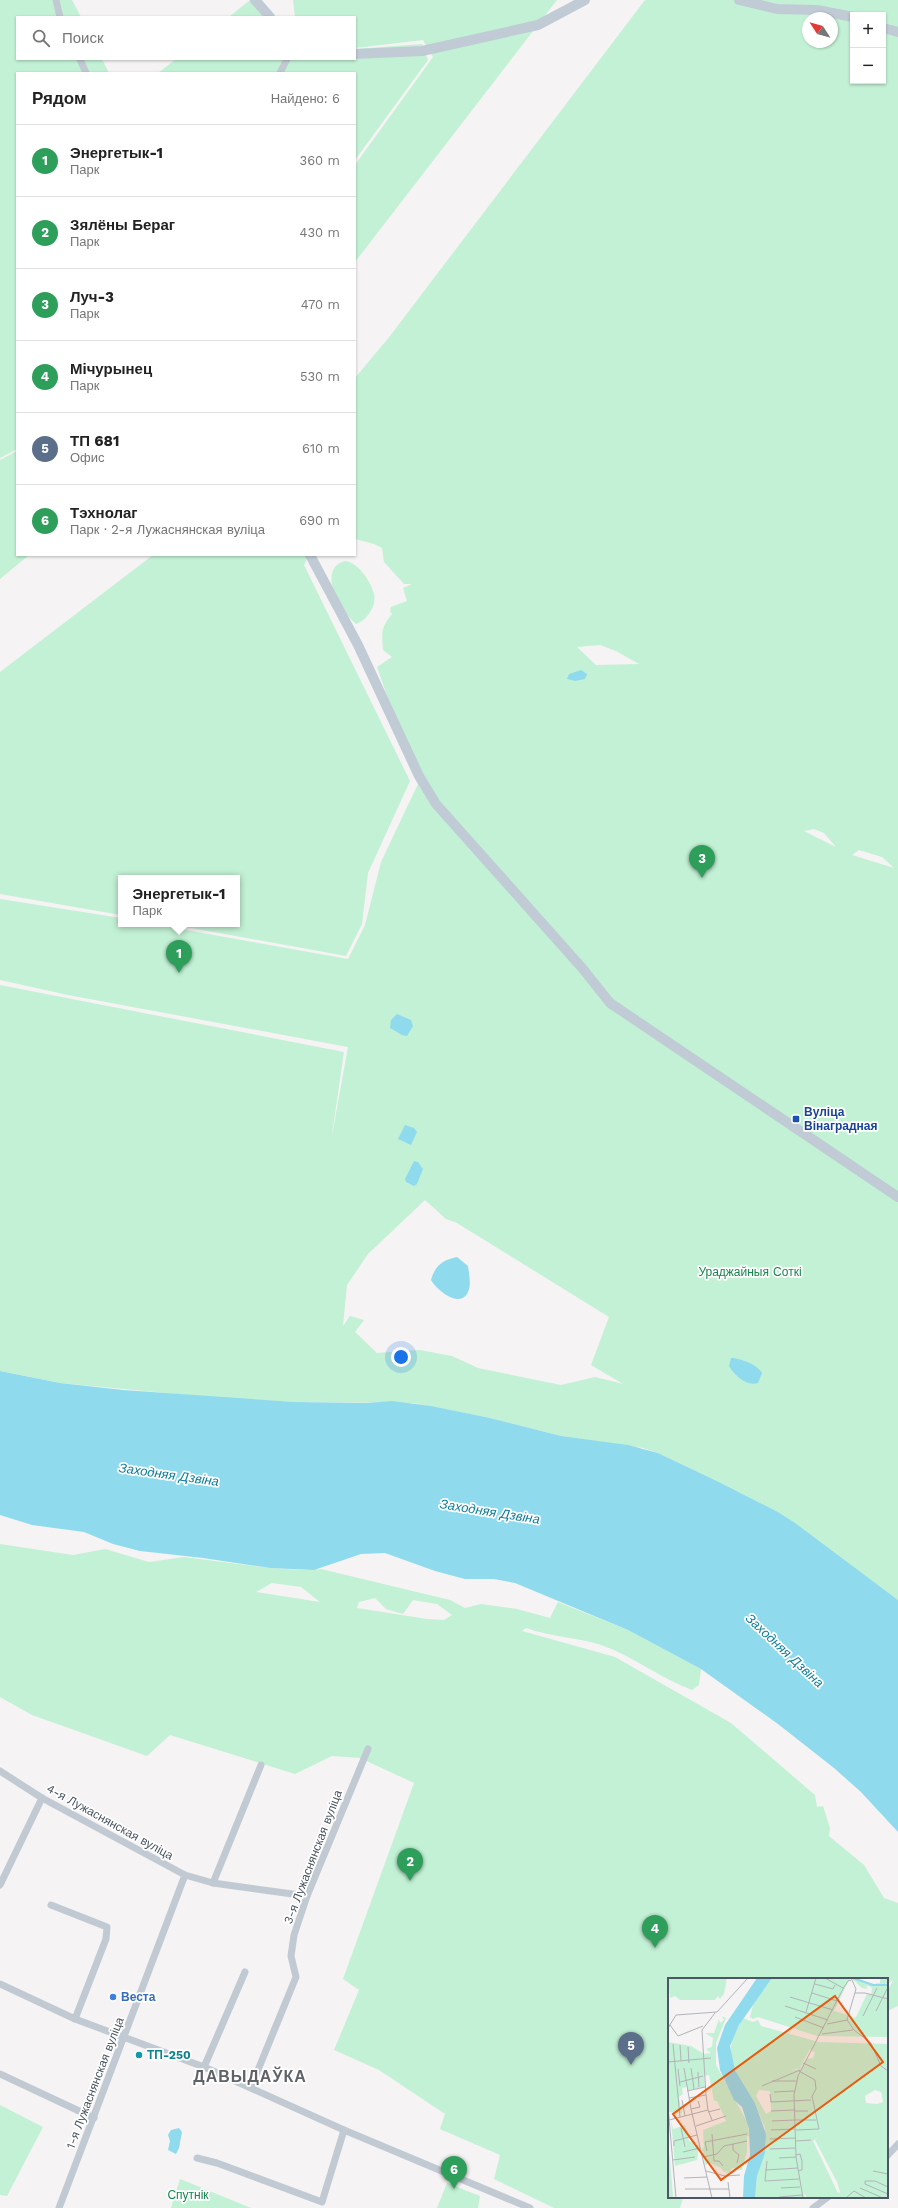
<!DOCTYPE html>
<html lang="ru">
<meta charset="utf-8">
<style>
body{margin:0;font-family:"Work Sans",sans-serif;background:#f6f6f6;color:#222}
.controls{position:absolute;right:12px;top:12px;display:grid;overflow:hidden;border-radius:0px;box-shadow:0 1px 3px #0004}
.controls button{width:36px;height:36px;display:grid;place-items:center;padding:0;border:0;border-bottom:1px solid #e0e0e0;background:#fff;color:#222;font:20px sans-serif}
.compass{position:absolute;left:802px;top:12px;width:36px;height:36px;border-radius:50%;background:#fff;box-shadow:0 1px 3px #0004;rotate:306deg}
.you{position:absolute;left:401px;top:1357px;width:14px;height:14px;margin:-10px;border:3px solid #fff;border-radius:50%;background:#1a73e8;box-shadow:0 0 0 6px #1a73e833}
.badge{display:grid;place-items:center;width:26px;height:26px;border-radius:50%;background:#0b8043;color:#fff;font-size:13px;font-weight:700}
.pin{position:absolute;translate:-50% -33px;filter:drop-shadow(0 1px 2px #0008)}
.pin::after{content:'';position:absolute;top:21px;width:14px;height:12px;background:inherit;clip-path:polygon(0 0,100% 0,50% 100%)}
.popup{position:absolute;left:118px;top:875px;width:122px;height:52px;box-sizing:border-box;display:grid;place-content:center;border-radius:0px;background:#fff;filter:drop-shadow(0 1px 3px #0005);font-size:13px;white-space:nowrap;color:#767676}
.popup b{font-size:15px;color:#222}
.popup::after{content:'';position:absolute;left:50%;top:100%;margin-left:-8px;border:8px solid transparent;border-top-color:#fff}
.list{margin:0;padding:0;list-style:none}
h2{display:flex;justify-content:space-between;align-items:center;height:52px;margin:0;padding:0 16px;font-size:17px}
h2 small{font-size:13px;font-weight:400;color:#767676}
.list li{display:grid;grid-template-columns:26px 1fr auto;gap:12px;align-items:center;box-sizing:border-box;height:72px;padding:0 16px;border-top:1px solid #e0e0e0}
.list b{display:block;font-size:15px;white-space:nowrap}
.list p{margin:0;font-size:13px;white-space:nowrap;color:#767676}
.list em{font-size:13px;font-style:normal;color:#767676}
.icon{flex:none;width:22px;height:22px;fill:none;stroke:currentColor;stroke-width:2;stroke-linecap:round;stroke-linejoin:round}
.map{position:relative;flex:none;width:898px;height:2208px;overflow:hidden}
.search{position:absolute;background:#fff;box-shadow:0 1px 3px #0004;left:16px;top:16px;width:340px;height:44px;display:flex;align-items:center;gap:10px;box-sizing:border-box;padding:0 14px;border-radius:0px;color:#767676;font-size:15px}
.panel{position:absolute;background:#fff;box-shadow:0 1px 3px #0004;left:16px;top:72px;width:340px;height:484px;border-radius:0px}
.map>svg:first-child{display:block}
.green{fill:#c3f1d5;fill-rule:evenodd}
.water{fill:#90daee}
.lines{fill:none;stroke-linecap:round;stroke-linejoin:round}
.street{stroke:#c1cad2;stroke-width:7}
.secondary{stroke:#c1cbd6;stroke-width:10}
.transit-dot{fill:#1a4fb4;stroke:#fff;stroke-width:1.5}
.shop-dot{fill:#3f7fe0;stroke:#fff;stroke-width:1.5}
.culture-dot{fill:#0f9aa8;stroke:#fff;stroke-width:1.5}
.labels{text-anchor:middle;stroke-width:3.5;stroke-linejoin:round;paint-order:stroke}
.transit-label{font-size:12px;font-weight:bold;fill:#164399;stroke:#fff;text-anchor:start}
.park-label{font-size:12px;fill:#17864f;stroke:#fff}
.street-label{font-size:12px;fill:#4a5661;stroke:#fff}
.shop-label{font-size:12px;font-weight:bold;fill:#366cbe;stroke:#fff;text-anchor:start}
.culture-label{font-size:12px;font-weight:bold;fill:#0d838f;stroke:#fff;text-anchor:start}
.water-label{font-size:13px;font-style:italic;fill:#0c7c9b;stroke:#fff}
.district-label{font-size:16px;font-weight:bold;letter-spacing:1px;fill:#5f6368;stroke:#fff}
.inset-river{fill:none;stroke:#90daee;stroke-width:2}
.inset-road{fill:none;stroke:#b1b4b9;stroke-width:1}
.view{fill:#e8590c;fill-opacity:0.15;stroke:#e8590c;stroke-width:2}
.inset-edge{fill:none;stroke:#4a5661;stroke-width:2}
</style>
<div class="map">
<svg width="898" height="2208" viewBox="0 0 898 2208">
<rect width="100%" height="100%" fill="#f5f3f3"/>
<g class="green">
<polygon points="0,0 72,0 81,17 17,17 17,59 102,59 109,73 17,73 17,449 0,458"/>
<polygon points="250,0 251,0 276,17 229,17"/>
<polygon points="293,0 557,0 355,262 355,165 433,57 423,40 355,48 355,17 295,17"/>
<path d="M645,0H898V1600L778,1512L721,1483L658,1453L643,1448L561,1436L490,1418L413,1403L294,1402L208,1397L60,1383L0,1371V985L344,1052L331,1141L348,1047L68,995L0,980V899L121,918V924H152L348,959L365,925L381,862L418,784L377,667L392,657L383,650C382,632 380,629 392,614L390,611L391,607L407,601L403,588L412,584H404L384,562L382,548L374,544L355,539V378L390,336ZM853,15H883V81H853ZM808,18H832V42H808ZM600,645L616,651L639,664L596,665L577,647ZM814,829L824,833L836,847L804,831ZM859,850L882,857L894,868L852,855ZM425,1200L446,1219L457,1223L609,1317L591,1365L623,1384L595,1377L561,1385L478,1368L452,1356L420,1350L377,1353L355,1332L364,1320L350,1316L343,1326L347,1285L368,1254Z"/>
<polygon points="422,44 428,60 355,160 355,73 158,73 176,59 355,59 355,49"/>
<polygon points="17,451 17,555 29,555 0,579 0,460"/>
<polygon points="153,555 309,555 304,565 410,781 368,873 362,924 346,956 169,924 237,924 237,878 121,878 121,915 0,894 0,672"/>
<path d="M345,561C358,562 371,582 374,594C377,606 366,621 356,624C342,612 315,570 345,561Z"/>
<path d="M0,1544L73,1555L105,1549L149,1562L184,1557L270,1568L304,1570L321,1569L450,1600L465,1608L481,1604L517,1609L550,1618L558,1602L628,1630L701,1669L699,1685L692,1690C660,1678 633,1656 601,1645C576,1637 551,1637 526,1628L522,1631L615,1657L731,1723L815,1795L817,1807L823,1806L830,1828L829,1836L864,1865L884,1898L898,1903V2006L887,2011V1992L893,1980L887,1984V1979H669V2197H689L683,2198L680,2208H554L494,2179L500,2155L440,2129L445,2114L379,2070L334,2050L359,1990L343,1979L414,1783L360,1758L332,1756L295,1774L170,1735L147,1756L32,1715L0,1697ZM272,1583L301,1587L320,1602L256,1592ZM375,1598L386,1609L403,1614L413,1600L437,1604L452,1615L444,1620L427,1619L357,1608L359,1602Z"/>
<polygon points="0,2105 43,2127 7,2196 0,2195"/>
<polygon points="180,2179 251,2208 171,2208"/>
<polygon points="447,2183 480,2196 478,2208 437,2208"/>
</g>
<g class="water">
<polygon points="581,670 587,674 585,679 575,681 567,679 569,674"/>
<polygon points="397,1014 411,1020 413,1026 407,1036 402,1035 390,1028 391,1020"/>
<polygon points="405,1125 414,1128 417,1132 411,1145 398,1139"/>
<polygon points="414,1161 418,1162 423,1169 417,1184 414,1186 406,1182 405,1179"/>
<path d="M457,1257L468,1266C469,1274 472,1286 467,1294C458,1308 436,1289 431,1280C435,1266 442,1260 457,1257Z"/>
<path d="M731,1358C740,1358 758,1365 762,1373L758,1383C747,1387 734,1375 729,1366Z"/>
<polygon points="0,1371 60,1383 123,1390 294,1402 367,1403 392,1401 431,1406 490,1418 561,1436 628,1445 658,1453 721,1483 778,1512 795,1523 898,1600 898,1832 861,1792 834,1768 778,1724 701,1669 628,1630 515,1583 494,1579 465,1579 435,1571 385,1553 361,1554 314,1570 270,1568 203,1558 140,1551 113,1544 84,1532 32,1525 0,1515"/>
<polygon points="179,2128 182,2132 179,2148 176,2154 168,2150 170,2141 168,2135 171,2130"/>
</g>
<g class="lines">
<g class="street">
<polyline points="56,0 60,17"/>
<polyline points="80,59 86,73"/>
<polyline points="280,73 287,59"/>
<polyline points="0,1771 42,1798 185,1875 213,1883 307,1896"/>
<polyline points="213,1883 261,1765"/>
<polyline points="0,1885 42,1798"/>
<polyline points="51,1905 107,1927 106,1939 75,2019"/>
<polyline points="0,1984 75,2019 204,2067 344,2130 530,2208"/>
<polyline points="204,2067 245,1972"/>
<polyline points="0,2074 94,2118"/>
<polyline points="251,2087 296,1977 291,1956 294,1935 307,1896 368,1749"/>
<polyline points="887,2156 898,2144"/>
<polyline points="197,2158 217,2163 322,2202 344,2130"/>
<polyline points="59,2208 185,1875"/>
<polyline points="813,2208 828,2197"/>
</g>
<g class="secondary">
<polyline points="255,0 270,17"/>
<polyline points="739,0 777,9 817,10 853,17"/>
<polyline points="883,28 898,32"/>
<polyline points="355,54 422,51 538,25 585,0"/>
<polyline points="310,555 358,645 419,776 436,804 583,969 610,1003 898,1197"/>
</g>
</g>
<rect class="transit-dot" x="792" y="1115" width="8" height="8" rx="2"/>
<circle class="shop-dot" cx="113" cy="1997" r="4"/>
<circle class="culture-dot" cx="139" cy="2055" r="4"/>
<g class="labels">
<g class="transit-label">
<text x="804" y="1116">Вуліца<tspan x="804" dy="14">Вінаградная</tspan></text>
</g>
<g class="park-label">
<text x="750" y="1276">Ураджайныя Соткі</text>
<text x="188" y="2199">Спутнік</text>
</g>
<g class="street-label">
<text transform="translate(110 1822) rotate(29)" y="4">4-я Лужаснянская вуліца</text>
<text transform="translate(313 1857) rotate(-69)" y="4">3-я Лужаснянская вуліца</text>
<text transform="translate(95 2083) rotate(-69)" y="4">1-я Лужаснянская вуліца</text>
</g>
<g class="shop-label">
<text x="121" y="2001">Веста</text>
</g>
<g class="culture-label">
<text x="147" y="2059">ТП-250</text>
</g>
<g class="water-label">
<text transform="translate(169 1474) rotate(8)" y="5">Заходняя Дзвіна</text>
<text transform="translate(490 1511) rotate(9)" y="5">Заходняя Дзвіна</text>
<text transform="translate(785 1650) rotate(43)" y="5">Заходняя Дзвіна</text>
</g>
<g class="district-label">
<text x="250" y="2082">ДАВЫДАЎКА</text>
</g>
</g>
<g transform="translate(668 1978)">
<rect width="220" height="220" fill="#f5f3f3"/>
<path d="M0,0H59L56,16L52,21L50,18L47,22H12L7,18L2,20ZM104,0H182L166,33L180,37L181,41L188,39L199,16L203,17L204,10L201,8H198L200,11L194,10L183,0L206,6L212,5V0H220V59L149,58L90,39L85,41L82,39L85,27ZM54,38L58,40L48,65V87L79,144L82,159L79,158V174L74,192L64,190L62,194L56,196L60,193L56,194L53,190L42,185L37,187L34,170H36L35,152L58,143L49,123H46L41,97L36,98L37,109L20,112L19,109L14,110L15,116L11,119L14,135L1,134L0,120V64L23,68L36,76L43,75L38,71L44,69L45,60L37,55H46L51,41L52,45L56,42ZM75,40L85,44L90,42L93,48L151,64L220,66V220H139L136,214L137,220H87L89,198L98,170L97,150L87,125L67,92L62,75L64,61ZM142,71L147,75L145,80L138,81L132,91L121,93L132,90ZM91,112L102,113L103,133L98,136L88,118ZM207,112L213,114L215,124L209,126L198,125L197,118ZM151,158L147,162L169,204L172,214L170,215L145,163ZM3,142L5,151L17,147L21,163L26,164V167H31L29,182L7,188ZM0,168L2,181L5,220H0Z" fill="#c3f1d5" fill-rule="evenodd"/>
<path d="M89,0H104L71,47L62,68L67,92L87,125L98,156L97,175L89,198L87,220H75L76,198L82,177L81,151L74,129L66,122L52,92L49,70L57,47Z" fill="#90daee"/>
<path class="inset-river" d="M185,0L205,7H220"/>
<path class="inset-road" d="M157,0L175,10M183,0L188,11L179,42L186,52L203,65L213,88L220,93M147,6L165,11L167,7M144,15L169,23M187,15H197L220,21M122,19L165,32M117,28L160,42M208,33L220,9M138,34L148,0M195,38L209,10M127,39L156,50M159,46L179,42M2,47L10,58L35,48M0,50L8,37L49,34L80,0M154,56L185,52M5,66L12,139M12,67L13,83M20,69L21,85M0,84L43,80M135,85L148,91M16,90L23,131L44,220M23,90L26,111M10,91L12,108M30,94L31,109M104,103H129M12,104L35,98M94,108L132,92M19,113L37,109M106,114L127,113M102,116L103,124L143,122M21,120L38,117M14,122L17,138M0,129L8,220M23,131L32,129L30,123M103,133L126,132M127,133H140M40,134L52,131M1,142L40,132M44,142L40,132L38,117L34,52L47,35M127,142H148M104,143L127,142M28,148L58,138M13,150L17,169M103,152L127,151M128,152L151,151L144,118L148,111L147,102L131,93M44,156L46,183H51L55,188M102,161L128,160M128,163L143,162M65,166V172L71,177L69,185M6,168V163L29,157M102,171L128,170M39,173L37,164L79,156M15,174L32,170M128,177L132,176L134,183V192L130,193M35,179L49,176L56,168L79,163M111,180L128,179M5,182L27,179M99,183L97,203L131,201M97,192L130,190M38,193L57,198L72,197M205,193L220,196M16,200L39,199M197,203V206L220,216M197,203H207L220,209M60,204L62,220M113,210L132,209M192,210L215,220M17,211H61M111,219L134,217M135,220L128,179L126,117L130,98L176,9L181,2L183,3M178,220L186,213L198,220"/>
<path class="view" d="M167,18L215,84L53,202L5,136Z"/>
<rect width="220" height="220" class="inset-edge"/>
</g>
</svg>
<div class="controls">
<button>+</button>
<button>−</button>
</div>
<svg class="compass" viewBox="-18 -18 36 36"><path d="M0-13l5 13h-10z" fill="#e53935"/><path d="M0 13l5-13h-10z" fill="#767676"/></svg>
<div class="you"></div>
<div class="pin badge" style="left:179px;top:973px;background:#2e9e5b">1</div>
<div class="popup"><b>Энергетык-1</b>Парк</div>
<div class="pin badge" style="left:410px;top:1881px;background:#2e9e5b">2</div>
<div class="pin badge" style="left:702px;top:878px;background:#2e9e5b">3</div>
<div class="pin badge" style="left:655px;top:1948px;background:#2e9e5b">4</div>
<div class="pin badge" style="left:631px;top:2065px;background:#5c6f8a">5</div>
<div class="pin badge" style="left:454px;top:2189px;background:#2e9e5b">6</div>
<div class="search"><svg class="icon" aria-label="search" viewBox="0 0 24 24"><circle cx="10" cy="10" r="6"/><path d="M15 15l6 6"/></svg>Поиск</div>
<section class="panel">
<h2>Рядом<small>Найдено: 6</small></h2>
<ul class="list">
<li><span class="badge" style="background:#2e9e5b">1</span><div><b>Энергетык-1</b><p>Парк</p></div><em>360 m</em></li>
<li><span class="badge" style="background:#2e9e5b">2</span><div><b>Зялёны Бераг</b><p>Парк</p></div><em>430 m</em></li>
<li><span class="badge" style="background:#2e9e5b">3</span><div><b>Луч-3</b><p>Парк</p></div><em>470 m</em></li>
<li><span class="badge" style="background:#2e9e5b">4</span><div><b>Мічурынец</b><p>Парк</p></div><em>530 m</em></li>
<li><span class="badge" style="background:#5c6f8a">5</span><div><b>ТП 681</b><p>Офис</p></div><em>610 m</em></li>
<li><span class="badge" style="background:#2e9e5b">6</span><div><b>Тэхнолаг</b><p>Парк · 2-я Лужаснянская вуліца</p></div><em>690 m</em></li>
</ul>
</section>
</div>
